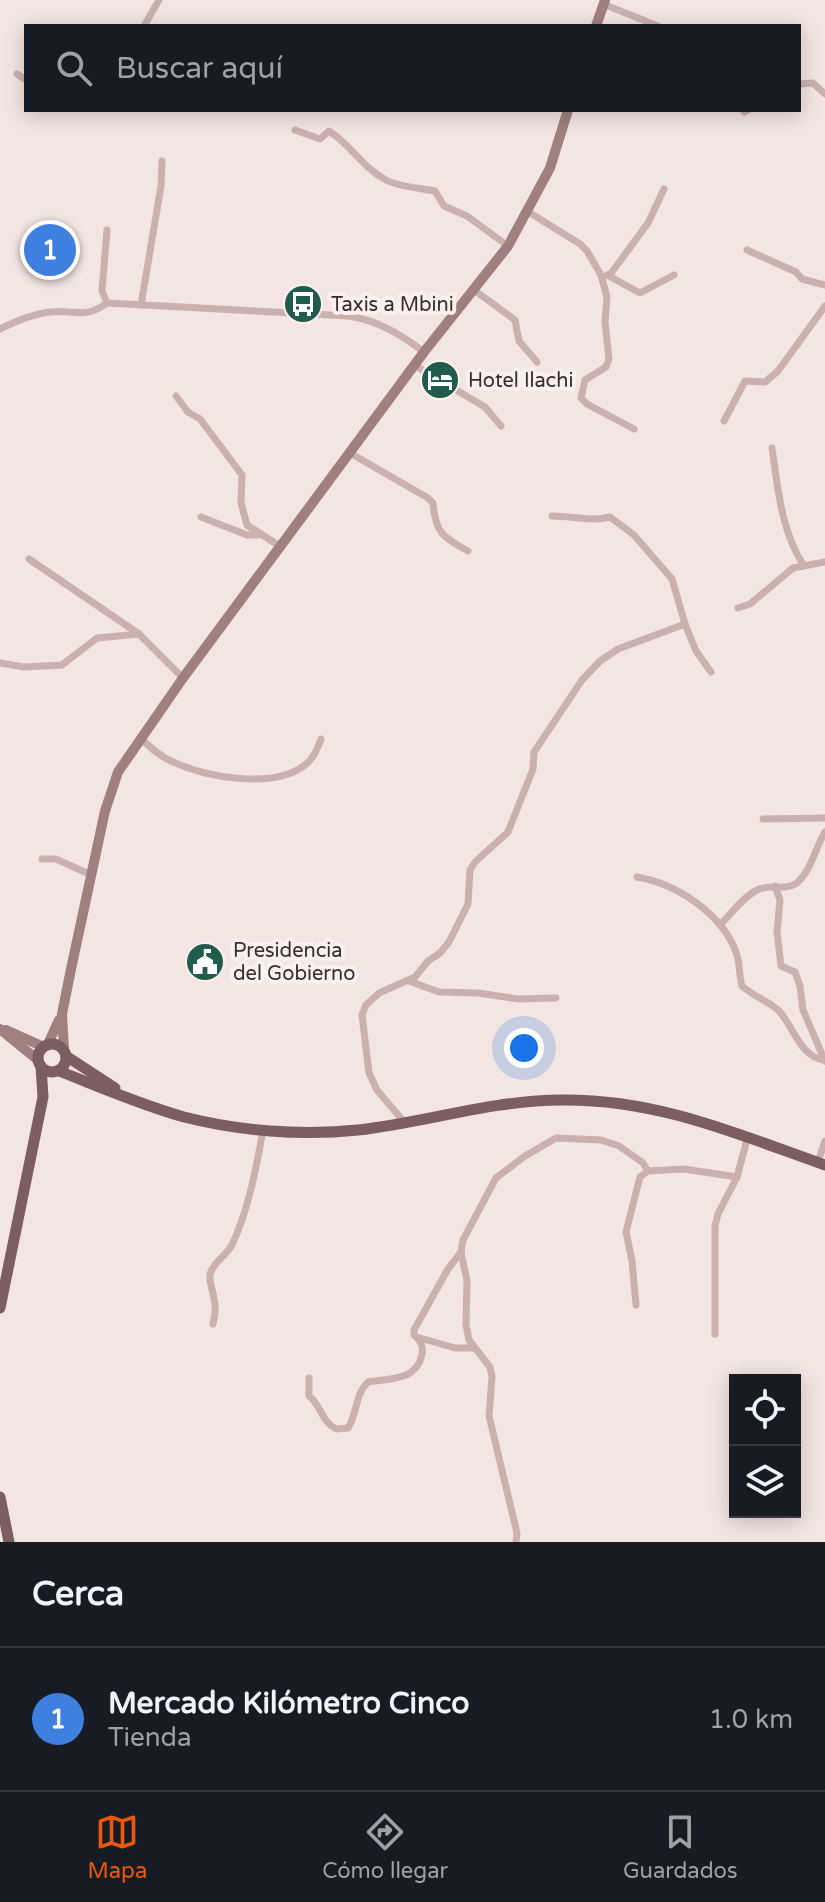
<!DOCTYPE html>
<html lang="es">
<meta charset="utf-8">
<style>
body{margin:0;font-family:"Varela Round",sans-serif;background:#20242c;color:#f1f3f6}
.controls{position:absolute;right:24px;bottom:24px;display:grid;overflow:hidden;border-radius:0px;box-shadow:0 4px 20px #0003}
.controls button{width:72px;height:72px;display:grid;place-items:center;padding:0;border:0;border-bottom:2px solid #363941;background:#171b24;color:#f1f3f6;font:40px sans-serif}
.you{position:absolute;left:524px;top:1048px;width:28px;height:28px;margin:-20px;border:6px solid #fff;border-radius:50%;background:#1a73e8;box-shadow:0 0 0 12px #1a73e833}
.badge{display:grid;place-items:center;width:52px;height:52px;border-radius:50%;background:#ea580c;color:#fff;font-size:26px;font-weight:700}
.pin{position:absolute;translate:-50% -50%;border:4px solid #fff;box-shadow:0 2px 8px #0006}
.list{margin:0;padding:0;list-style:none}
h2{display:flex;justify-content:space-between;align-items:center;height:104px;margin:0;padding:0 32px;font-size:34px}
h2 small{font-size:26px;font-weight:400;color:#9ea1a6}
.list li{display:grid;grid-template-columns:52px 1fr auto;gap:24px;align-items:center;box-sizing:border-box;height:144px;padding:0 32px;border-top:2px solid #363941}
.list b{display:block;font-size:30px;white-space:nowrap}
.list p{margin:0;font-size:26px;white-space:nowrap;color:#9ea1a6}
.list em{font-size:26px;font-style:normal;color:#9ea1a6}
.icon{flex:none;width:44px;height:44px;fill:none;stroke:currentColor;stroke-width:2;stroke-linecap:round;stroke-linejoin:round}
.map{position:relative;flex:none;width:825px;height:1542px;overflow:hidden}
.search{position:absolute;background:#171b24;box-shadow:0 4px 20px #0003;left:24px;right:24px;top:24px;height:88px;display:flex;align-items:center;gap:20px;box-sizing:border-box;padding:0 28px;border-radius:0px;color:#9ea1a6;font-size:30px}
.sheet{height:248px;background:#171b24}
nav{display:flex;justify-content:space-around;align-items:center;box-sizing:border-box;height:112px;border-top:2px solid #363941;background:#171b24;font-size:22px;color:#9ea1a6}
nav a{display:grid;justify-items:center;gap:4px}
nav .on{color:#ea580c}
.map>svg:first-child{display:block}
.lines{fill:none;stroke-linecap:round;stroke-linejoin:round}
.minor{stroke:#cbb1ad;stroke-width:7}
.secondary{stroke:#9f807e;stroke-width:10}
.primary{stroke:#7b5e5d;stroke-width:11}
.labels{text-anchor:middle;stroke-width:8;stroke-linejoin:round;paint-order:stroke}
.poi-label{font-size:20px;fill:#3a2b2b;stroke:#faf1ee;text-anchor:start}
</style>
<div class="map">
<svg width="825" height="1542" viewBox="0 0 825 1542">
<rect width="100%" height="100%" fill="#f3e5e1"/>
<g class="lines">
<g class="minor">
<polyline points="603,4 658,26"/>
<polyline points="144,26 159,0"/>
<polyline points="17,74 26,80"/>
<polyline points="799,84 813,83 825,94"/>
<polyline points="744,112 748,110"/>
<path d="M295,130L320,139L329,131C350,144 363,168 386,180C399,187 420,188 435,191L444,206L467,216L508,246"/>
<polyline points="527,211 580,244 587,251 601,275 607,297 605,322 609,359 606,367 585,380 581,398 587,404 634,429"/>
<path d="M107,230L102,291L107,303L349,316C379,321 400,334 424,352"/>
<polyline points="747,250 796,272 802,279 825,285"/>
<polyline points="607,275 640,293 674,275"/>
<polyline points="609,276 648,223 664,189"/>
<polyline points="474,290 515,320 519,341 537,362"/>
<polyline points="141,305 161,186 162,161"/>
<path d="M0,329C16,321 32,314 50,312C76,309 84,320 107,303"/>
<polyline points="414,365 485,407 501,426"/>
<polyline points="176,396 188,412 200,419 242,475 241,503 247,525 281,547"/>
<polyline points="724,421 745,381 765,382 778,371 825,306"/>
<path d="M772,448C778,489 781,531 804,566"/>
<path d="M350,453L428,498L433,503C435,532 443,538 468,551"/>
<path d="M552,516C573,516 591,522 610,517L634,535L672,579L685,624L696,651L711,672"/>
<polyline points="201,517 247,535 259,535"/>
<polyline points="29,559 139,634 183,678"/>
<polyline points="738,608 750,604 793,568 825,562"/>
<polyline points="0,663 24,667 62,665 97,638 139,634"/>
<path d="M140,738C150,747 159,756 171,761C205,777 273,790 305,765C314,758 317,749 321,739"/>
<polyline points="763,819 825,818"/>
<polyline points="42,859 56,859 91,875"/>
<path d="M637,877C678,884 724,915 737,955C740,965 739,976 742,986C753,996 770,1002 779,1011C794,1027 800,1057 824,1060"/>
<polyline points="775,886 780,900 777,932 781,966 795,972 800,986 803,1010 825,1061"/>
<path d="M720,925C731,914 743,897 757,890C770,883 787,892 798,882C812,869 815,848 825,832"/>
<polyline points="409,981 439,992 478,993 518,999 556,998"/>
<polyline points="405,1123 377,1090 369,1073 362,1015 366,1005 379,993 415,977 428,961 440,953 449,942 468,904 470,870 475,862 508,832 533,769 534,752 582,680 600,661 618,649 685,624"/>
<polyline points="818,1162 825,1141"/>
<polyline points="636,1305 632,1261 626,1232 640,1177 648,1171"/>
<path d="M213,1324C214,1318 216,1312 215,1306C215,1295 209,1285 210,1275C212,1263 226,1256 232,1245C249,1208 256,1169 263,1130"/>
<polyline points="715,1334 715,1226 718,1214 737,1177 748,1136"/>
<polyline points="420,1338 455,1348 474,1348"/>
<path d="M309,1378V1396C321,1405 321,1421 336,1429L348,1428C358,1413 354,1396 368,1382C380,1380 394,1380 406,1375C422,1368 429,1345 414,1335V1330L448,1269L461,1252"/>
<polyline points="516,1542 517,1533 489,1416 492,1377 490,1367 469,1340 466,1325 467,1281 461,1252 463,1240 496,1178 525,1156 556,1138 601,1140 619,1146 643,1163 648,1171 684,1169 737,1177"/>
</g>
<g class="secondary">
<polyline points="596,26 605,0"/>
<polyline points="0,1029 39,1061"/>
<polyline points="6,1030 44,1047"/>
<polyline points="47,1046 59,1020"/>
<polyline points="64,1050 62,1014 71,969 105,811 118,772 183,678 424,352 508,246 550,168 568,110"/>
</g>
<g class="primary">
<circle cx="52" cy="1058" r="14"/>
<polyline points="66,1056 115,1088"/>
<path d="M59,1071C100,1087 141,1105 184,1117C239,1131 301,1136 358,1130C427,1122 493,1100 562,1100C658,1099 737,1134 825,1165"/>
<polyline points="0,1308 43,1097 41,1066"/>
<polyline points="0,1497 9,1542"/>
</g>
</g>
<defs>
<g id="bus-disc" transform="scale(2)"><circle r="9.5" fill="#215b4d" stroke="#faf1ee"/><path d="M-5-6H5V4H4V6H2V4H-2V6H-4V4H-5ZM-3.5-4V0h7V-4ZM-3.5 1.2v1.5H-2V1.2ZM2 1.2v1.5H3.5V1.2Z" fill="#fff"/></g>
<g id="hotel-disc" transform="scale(2)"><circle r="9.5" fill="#215b4d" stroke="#faf1ee"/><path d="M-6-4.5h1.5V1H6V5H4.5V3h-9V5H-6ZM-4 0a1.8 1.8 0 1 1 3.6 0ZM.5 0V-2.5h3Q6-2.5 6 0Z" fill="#fff"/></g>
<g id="civic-disc" transform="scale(2)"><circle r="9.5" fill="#215b4d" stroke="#faf1ee"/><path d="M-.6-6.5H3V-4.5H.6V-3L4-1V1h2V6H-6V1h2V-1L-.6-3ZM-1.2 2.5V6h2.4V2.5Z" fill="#fff"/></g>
</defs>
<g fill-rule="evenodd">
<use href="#bus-disc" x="303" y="304"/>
<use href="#hotel-disc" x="440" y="380"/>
<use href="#civic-disc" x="205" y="962"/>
</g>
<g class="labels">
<g class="poi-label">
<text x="331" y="311">Taxis a Mbini</text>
<text x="468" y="387">Hotel Ilachi</text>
<text x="233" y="957">Presidencia<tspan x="233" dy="23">del Gobierno</tspan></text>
</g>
</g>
</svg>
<div class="controls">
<button><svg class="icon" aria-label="locate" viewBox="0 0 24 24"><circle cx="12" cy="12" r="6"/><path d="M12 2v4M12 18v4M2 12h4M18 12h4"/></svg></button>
<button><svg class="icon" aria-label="layers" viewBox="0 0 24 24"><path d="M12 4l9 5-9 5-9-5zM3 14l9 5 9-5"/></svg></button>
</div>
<div class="you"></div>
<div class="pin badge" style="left:50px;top:250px;background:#3f7fe0">1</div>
<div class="search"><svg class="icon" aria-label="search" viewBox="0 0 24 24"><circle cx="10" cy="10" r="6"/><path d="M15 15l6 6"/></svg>Buscar aquí</div>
</div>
<section class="sheet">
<h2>Cerca<small></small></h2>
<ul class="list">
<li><span class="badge" style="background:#3f7fe0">1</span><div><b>Mercado Kilómetro Cinco</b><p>Tienda</p></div><em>1.0 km</em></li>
</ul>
</section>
<nav>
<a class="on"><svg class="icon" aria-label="map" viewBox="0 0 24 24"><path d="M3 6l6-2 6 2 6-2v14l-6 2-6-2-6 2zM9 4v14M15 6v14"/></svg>Mapa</a>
<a><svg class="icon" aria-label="directions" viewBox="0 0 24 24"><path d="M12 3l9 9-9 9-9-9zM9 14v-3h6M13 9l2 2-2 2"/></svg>Cómo llegar</a>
<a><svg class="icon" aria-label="saved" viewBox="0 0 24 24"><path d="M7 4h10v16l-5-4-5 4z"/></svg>Guardados</a>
</nav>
